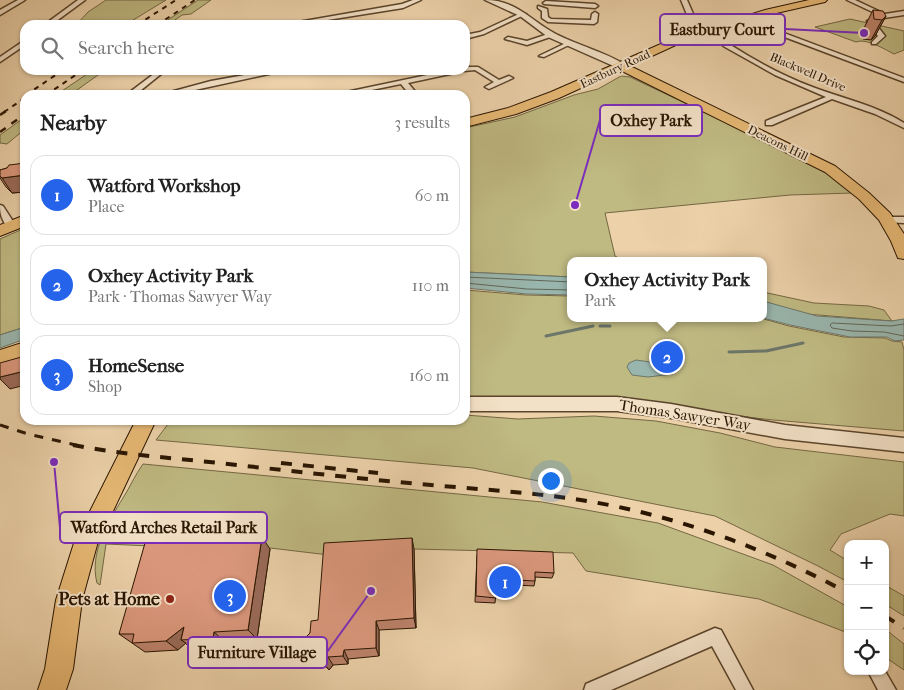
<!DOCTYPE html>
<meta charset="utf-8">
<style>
body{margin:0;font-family:"IM FELL French Canon",serif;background:#f6f6f6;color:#222}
.controls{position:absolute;right:15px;bottom:15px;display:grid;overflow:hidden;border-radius:10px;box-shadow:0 1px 4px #0004}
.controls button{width:45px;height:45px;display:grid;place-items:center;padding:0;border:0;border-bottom:1px solid #e0e0e0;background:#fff;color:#222;font:25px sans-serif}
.you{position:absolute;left:550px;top:480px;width:18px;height:18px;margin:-12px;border:4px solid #fff;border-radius:50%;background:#1a73e8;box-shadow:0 0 0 8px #1a73e833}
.badge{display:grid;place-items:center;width:32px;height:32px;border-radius:50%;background:#2563eb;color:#fff;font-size:16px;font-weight:700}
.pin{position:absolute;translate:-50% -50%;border:2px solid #fff;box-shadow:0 1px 5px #0006}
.popup{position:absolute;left:567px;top:257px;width:200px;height:65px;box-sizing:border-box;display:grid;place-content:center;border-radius:10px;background:#fff;filter:drop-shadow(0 1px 4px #0005);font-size:16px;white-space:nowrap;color:#767676}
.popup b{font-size:19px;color:#222}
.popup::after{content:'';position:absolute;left:50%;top:100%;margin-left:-10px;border:10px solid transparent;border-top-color:#fff}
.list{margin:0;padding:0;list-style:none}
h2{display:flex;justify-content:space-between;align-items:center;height:65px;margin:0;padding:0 20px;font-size:21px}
h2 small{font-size:16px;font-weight:400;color:#767676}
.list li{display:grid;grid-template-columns:32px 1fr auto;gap:15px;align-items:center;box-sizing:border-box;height:80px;margin:0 10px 10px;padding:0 10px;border:1px solid #e0e0e0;border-radius:15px}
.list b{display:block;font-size:19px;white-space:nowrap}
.list p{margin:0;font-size:16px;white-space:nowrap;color:#767676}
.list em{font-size:16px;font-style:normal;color:#767676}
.icon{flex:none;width:28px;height:28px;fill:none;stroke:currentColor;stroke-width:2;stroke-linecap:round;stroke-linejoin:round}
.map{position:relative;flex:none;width:904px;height:690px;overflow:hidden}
.search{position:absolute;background:#fff;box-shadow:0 1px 4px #0004;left:20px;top:20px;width:450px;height:55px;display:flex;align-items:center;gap:12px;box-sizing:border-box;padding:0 18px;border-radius:15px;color:#767676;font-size:19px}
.panel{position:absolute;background:#fff;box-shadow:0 1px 4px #0004;left:20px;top:90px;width:450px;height:335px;border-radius:15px}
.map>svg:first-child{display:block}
.green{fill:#bfb982;stroke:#746742}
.water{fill:#99b6ae;stroke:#6c7669}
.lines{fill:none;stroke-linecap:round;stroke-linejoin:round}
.shore{stroke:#616658;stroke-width:1}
.stream{stroke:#6c7669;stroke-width:3}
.minor-casing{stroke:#5a442b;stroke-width:3}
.tertiary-casing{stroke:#5a442b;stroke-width:3}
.primary-casing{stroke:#291501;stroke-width:2}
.minor{fill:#f3e1c7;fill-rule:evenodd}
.tertiary{fill:#f3e1c7;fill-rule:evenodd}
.primary{fill:#e6b874;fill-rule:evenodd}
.rail-far3{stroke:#291501;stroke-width:2;stroke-dasharray:5 5;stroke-linecap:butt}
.rail-far2{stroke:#291501;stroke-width:2.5;stroke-dasharray:7 7;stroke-linecap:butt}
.rail-far1{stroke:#291501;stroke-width:3;stroke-dasharray:9 9;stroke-linecap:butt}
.rail{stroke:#291501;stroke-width:4;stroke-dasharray:11 11;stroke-linecap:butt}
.wall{fill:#bd836c;stroke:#291501}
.shaded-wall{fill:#9a6a58;stroke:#291501}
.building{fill:#dc987d;stroke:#291501}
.poi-dot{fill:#8f2418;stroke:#f3e1c7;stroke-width:2}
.labels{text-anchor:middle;stroke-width:4;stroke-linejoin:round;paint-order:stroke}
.far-street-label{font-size:12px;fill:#291501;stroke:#f3e1c7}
.street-label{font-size:15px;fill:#291501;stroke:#f3e1c7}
.near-poi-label{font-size:18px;font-weight:bold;fill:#291501;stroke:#f3e1c7;text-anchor:end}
.leader{fill:none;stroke:#7b2cbf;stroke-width:2}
.callout-dot{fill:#7b2cbf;stroke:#f3e1c7;stroke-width:2}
.callout{fill:#f3e1c7;stroke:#7b2cbf;stroke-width:2}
.callout-label{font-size:16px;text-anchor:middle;font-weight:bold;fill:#291501}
</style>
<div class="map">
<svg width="904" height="690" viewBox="0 0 904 690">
<rect width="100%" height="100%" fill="#ecd1a9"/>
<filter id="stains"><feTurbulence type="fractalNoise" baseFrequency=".004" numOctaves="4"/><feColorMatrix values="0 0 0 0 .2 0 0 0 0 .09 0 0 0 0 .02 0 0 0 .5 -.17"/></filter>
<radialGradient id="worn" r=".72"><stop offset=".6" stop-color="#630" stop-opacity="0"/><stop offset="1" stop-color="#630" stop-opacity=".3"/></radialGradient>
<g class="green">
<polygon points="106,0 166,0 125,25 76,25 88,12"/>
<polygon points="198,0 211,0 191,14 182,15 168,25 160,25"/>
<path d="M850,19L904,31V50L894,54C884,49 867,38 856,42L815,27Z"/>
<polygon points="93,70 105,70 70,95 56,95"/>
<polygon points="621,76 630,77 833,173 853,193 790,195 605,213 615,256 624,261 571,261 571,277 465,272 465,128 515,117 574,95 598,89"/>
<polygon points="25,117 25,129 7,144 0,143 0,135"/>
<polygon points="25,228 25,327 0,335 0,239"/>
<polygon points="465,290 526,295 571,296 571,318 760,318 789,326 844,337 885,338 892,341 902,342 904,350 904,431 773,420 702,412 465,400"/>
<polygon points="763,292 814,303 869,306 884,310 892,321 806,314 763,302"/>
<polygon points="465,415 518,419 594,416 656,421 720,433 775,447 904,462 904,516 890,514 841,534 830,550 848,561 848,582 818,566 715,516 473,468 156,440 171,420 465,420"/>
<path d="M143,464L542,502L658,523L773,565L848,607V633L759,599L586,571L573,553L414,549L329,555L270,548H195L106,544L100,585L97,583C89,553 108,522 123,498C130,487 135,475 143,464Z"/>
<polygon points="885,585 904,596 904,616 885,604"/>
<polygon points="885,629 904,644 904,670 885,657"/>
</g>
<g class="water">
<polygon points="465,272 571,277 571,295 527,294 465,288"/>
<polygon points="763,301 817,316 891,321 904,319 904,340 895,341 887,337 850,337 790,325 763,318"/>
<polygon points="25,327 25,339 0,348 0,335"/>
<polygon points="636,360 650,362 673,369 673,374 648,377 632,375 627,367 629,363"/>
</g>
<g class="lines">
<g class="shore">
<polyline points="465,277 571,282"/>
<polyline points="465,283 527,289 571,290"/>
<polyline points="904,324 891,326 832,323 830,325 832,328 852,331 884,332 904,336"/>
</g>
<g class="stream">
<polyline points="600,326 610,326"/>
<polyline points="546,336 593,326"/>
<polyline points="729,352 766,351 803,343"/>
</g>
<g class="minor-casing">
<g id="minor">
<polygon points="18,0 25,0 0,15 0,10"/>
<polygon points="78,0 85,0 51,25 44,25"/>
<polygon points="413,0 421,0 403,8 296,25 281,25 402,4"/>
<path d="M681,0H687L694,16L699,23C735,50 773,72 815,88C845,99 877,106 904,123V128L875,114L832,99L772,125H766V121L826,97L775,75L725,47L695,25L688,17Z"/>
<polygon points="847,0 855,0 885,14 904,11 904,15 884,18 874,22 885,36 876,44 872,44 872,42 878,36 867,21 879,15"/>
<polygon points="546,1 595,4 598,6 595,8 544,4 543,3"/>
<polygon points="538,6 547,9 548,17 551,19 591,20 592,14 595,12 598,14 597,22 594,24 548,22 542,18 542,11 538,8"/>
<polygon points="521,13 526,14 484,34 465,39 465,35 480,32"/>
<polygon points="744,18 904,78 904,82 742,21 741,20"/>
<polygon points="551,33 554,35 553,36 527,45 505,39 508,37 527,41"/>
<polygon points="25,40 25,45 0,62 0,57"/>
<polygon points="568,42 573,43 544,57 539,56"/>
<polygon points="465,67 478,67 499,80 509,76 513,78 489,89 485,87 494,82 475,70 464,71 408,83 418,95 410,95 401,84 347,95 332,95 451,70 465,70"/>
<polygon points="159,70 166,70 135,95 126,95"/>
<polygon points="272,70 287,70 172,95 159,95 211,81"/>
<path d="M0,205L3,206L16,226L14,228H8C2,220 0,215 0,205Z"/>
<polygon points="887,217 904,217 904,223 884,222 884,218"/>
<polygon points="715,628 721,630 753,690 736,690 712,646 611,690 584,690 586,684"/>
<polygon points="868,671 885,671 896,690 878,690"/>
</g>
</g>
<g class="tertiary-casing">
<g id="tertiary">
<path d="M485,0C516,0 530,20 554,33C573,44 612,54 626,66L621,69L618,68L548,37L520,16Z"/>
<polygon points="465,397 617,397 671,404 785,425 904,438 904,452 785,439 671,418 617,411 465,411"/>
</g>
</g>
<g class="primary-casing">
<g id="primary">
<polygon points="809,0 827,0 825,2 772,14 678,44 630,66 835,166 869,193 890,213 904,234 904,259 898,258 891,241 879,220 859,199 825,172 620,70 559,98 516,114 465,127 465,119 508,108 551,92 670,40 765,10"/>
<polygon points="25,215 25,226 0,236 0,225"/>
<polygon points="25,342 25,357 0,365 0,350"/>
<polygon points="136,420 156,420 97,545 82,600 73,669 66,690 38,690 45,669 56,600 74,543"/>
</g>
</g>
<use href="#minor" class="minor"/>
<use href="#tertiary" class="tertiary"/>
<use href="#primary" class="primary"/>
<g class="rail-far3">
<polyline points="137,25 176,0"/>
<polyline points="157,25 195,0"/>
<polyline points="26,95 63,70"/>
<polyline points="46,95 83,70"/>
<polyline points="4,112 25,98"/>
</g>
<g class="rail-far2">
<polyline points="0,115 6,111"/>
<polyline points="0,132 25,114"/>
</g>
<polyline class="rail-far1" points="0,425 28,434 80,446"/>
<g class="rail">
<path d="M73,445C124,455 176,458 228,464C300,472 371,480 443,486C499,491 554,494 609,505C694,522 772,552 848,593"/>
<polyline points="281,463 378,473"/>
<polyline points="885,616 904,628"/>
</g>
</g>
<g class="wall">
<polygon points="873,10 886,16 875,36 871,40 863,39 863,30"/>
<polygon points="25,163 25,192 12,193 6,187 0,178 0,170"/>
<polygon points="270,549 257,639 224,641 223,647 192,649 185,643 178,650 145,652 119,634"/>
<polygon points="414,549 416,628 379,630 379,656 348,659 348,664 333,665 329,670 310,649 303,640 310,633 318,620"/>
<polygon points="477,555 554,573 552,578 535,577 535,581 534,586 516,585 515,595 496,594 495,603 475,602"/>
</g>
<g class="shaded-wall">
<polygon points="886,16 875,36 871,40 882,20"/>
<polygon points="25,175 25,192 12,193 2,178"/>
<polygon points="25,371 25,385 10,389 0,379 0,377"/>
<polygon points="262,537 270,549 257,639 248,630"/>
<polygon points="412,538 414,549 416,628 414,618"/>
<polygon points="376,621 379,630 379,656 376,648"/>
<polygon points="184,627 181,640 186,643 178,650 166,641"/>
<polygon points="214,632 224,641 223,647 213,638"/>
<polygon points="344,650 348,659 348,664 343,656"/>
<polygon points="328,657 333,665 329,670 323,662"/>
</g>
<g class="building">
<polygon points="873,10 883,11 886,16 882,20 874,19"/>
<polygon points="25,163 25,175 2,178 0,176 0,170 7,168 9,165"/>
<polygon points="25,356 25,371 0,377 0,363"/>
<polygon points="262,537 248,630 214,632 213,638 181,640 184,627 166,641 132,643 134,634 119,634 145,543"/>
<polygon points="412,538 414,618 376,621 376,648 344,650 343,656 328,657 323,662 303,640 310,633 311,621 318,620 324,543"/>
<polygon points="477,549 553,552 554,573 535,572 535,581 516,580 516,590 496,588 496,598 476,596"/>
</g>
<circle class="poi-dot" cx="170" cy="599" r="5"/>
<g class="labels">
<g class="far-street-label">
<text transform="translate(615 69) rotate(-25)" y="4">Eastbury Road</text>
<text transform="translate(808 72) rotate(23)" y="4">Blackwell Drive</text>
<text transform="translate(778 143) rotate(26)" y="4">Deacons Hill</text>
</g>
<g class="street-label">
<text transform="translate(685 415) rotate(9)" y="5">Thomas Sawyer Way</text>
</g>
<g class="near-poi-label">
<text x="160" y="605">Pets at Home</text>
</g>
</g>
<path class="leader" d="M864 33L785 29M575 205L600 120M54 462L60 528M371 591L327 652"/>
<g class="callout-dot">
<circle cx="864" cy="33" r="5"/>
<circle cx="575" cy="205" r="5"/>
<circle cx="54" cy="462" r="5"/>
<circle cx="371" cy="591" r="5"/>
</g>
<g class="callout">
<rect x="660" y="14" width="125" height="31" rx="5"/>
<rect x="600" y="105" width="102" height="31" rx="5"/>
<rect x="60" y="512" width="207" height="31" rx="5"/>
<rect x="188" y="637" width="139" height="31" rx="5"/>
</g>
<g class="callout-label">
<text x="722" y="35">Eastbury Court</text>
<text x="651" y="126">Oxhey Park</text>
<text x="164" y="533">Watford Arches Retail Park</text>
<text x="257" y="658">Furniture Village</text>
</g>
<rect width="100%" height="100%" filter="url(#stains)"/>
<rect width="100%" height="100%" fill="url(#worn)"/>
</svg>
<div class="controls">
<button>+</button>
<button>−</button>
<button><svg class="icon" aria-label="locate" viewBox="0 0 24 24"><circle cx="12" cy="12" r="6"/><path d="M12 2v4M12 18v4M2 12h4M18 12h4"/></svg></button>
</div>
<div class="you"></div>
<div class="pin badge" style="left:505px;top:582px">1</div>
<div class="pin badge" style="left:667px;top:357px">2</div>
<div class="popup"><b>Oxhey Activity Park</b>Park</div>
<div class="pin badge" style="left:230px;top:596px">3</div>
<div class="search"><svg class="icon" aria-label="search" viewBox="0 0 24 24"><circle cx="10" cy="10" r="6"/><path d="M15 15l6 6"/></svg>Search here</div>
<section class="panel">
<h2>Nearby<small>3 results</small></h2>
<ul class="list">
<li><span class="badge">1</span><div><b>Watford Workshop</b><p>Place</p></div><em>60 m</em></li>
<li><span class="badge">2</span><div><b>Oxhey Activity Park</b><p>Park · Thomas Sawyer Way</p></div><em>110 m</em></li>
<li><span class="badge">3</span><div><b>HomeSense</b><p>Shop</p></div><em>160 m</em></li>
</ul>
</section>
</div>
